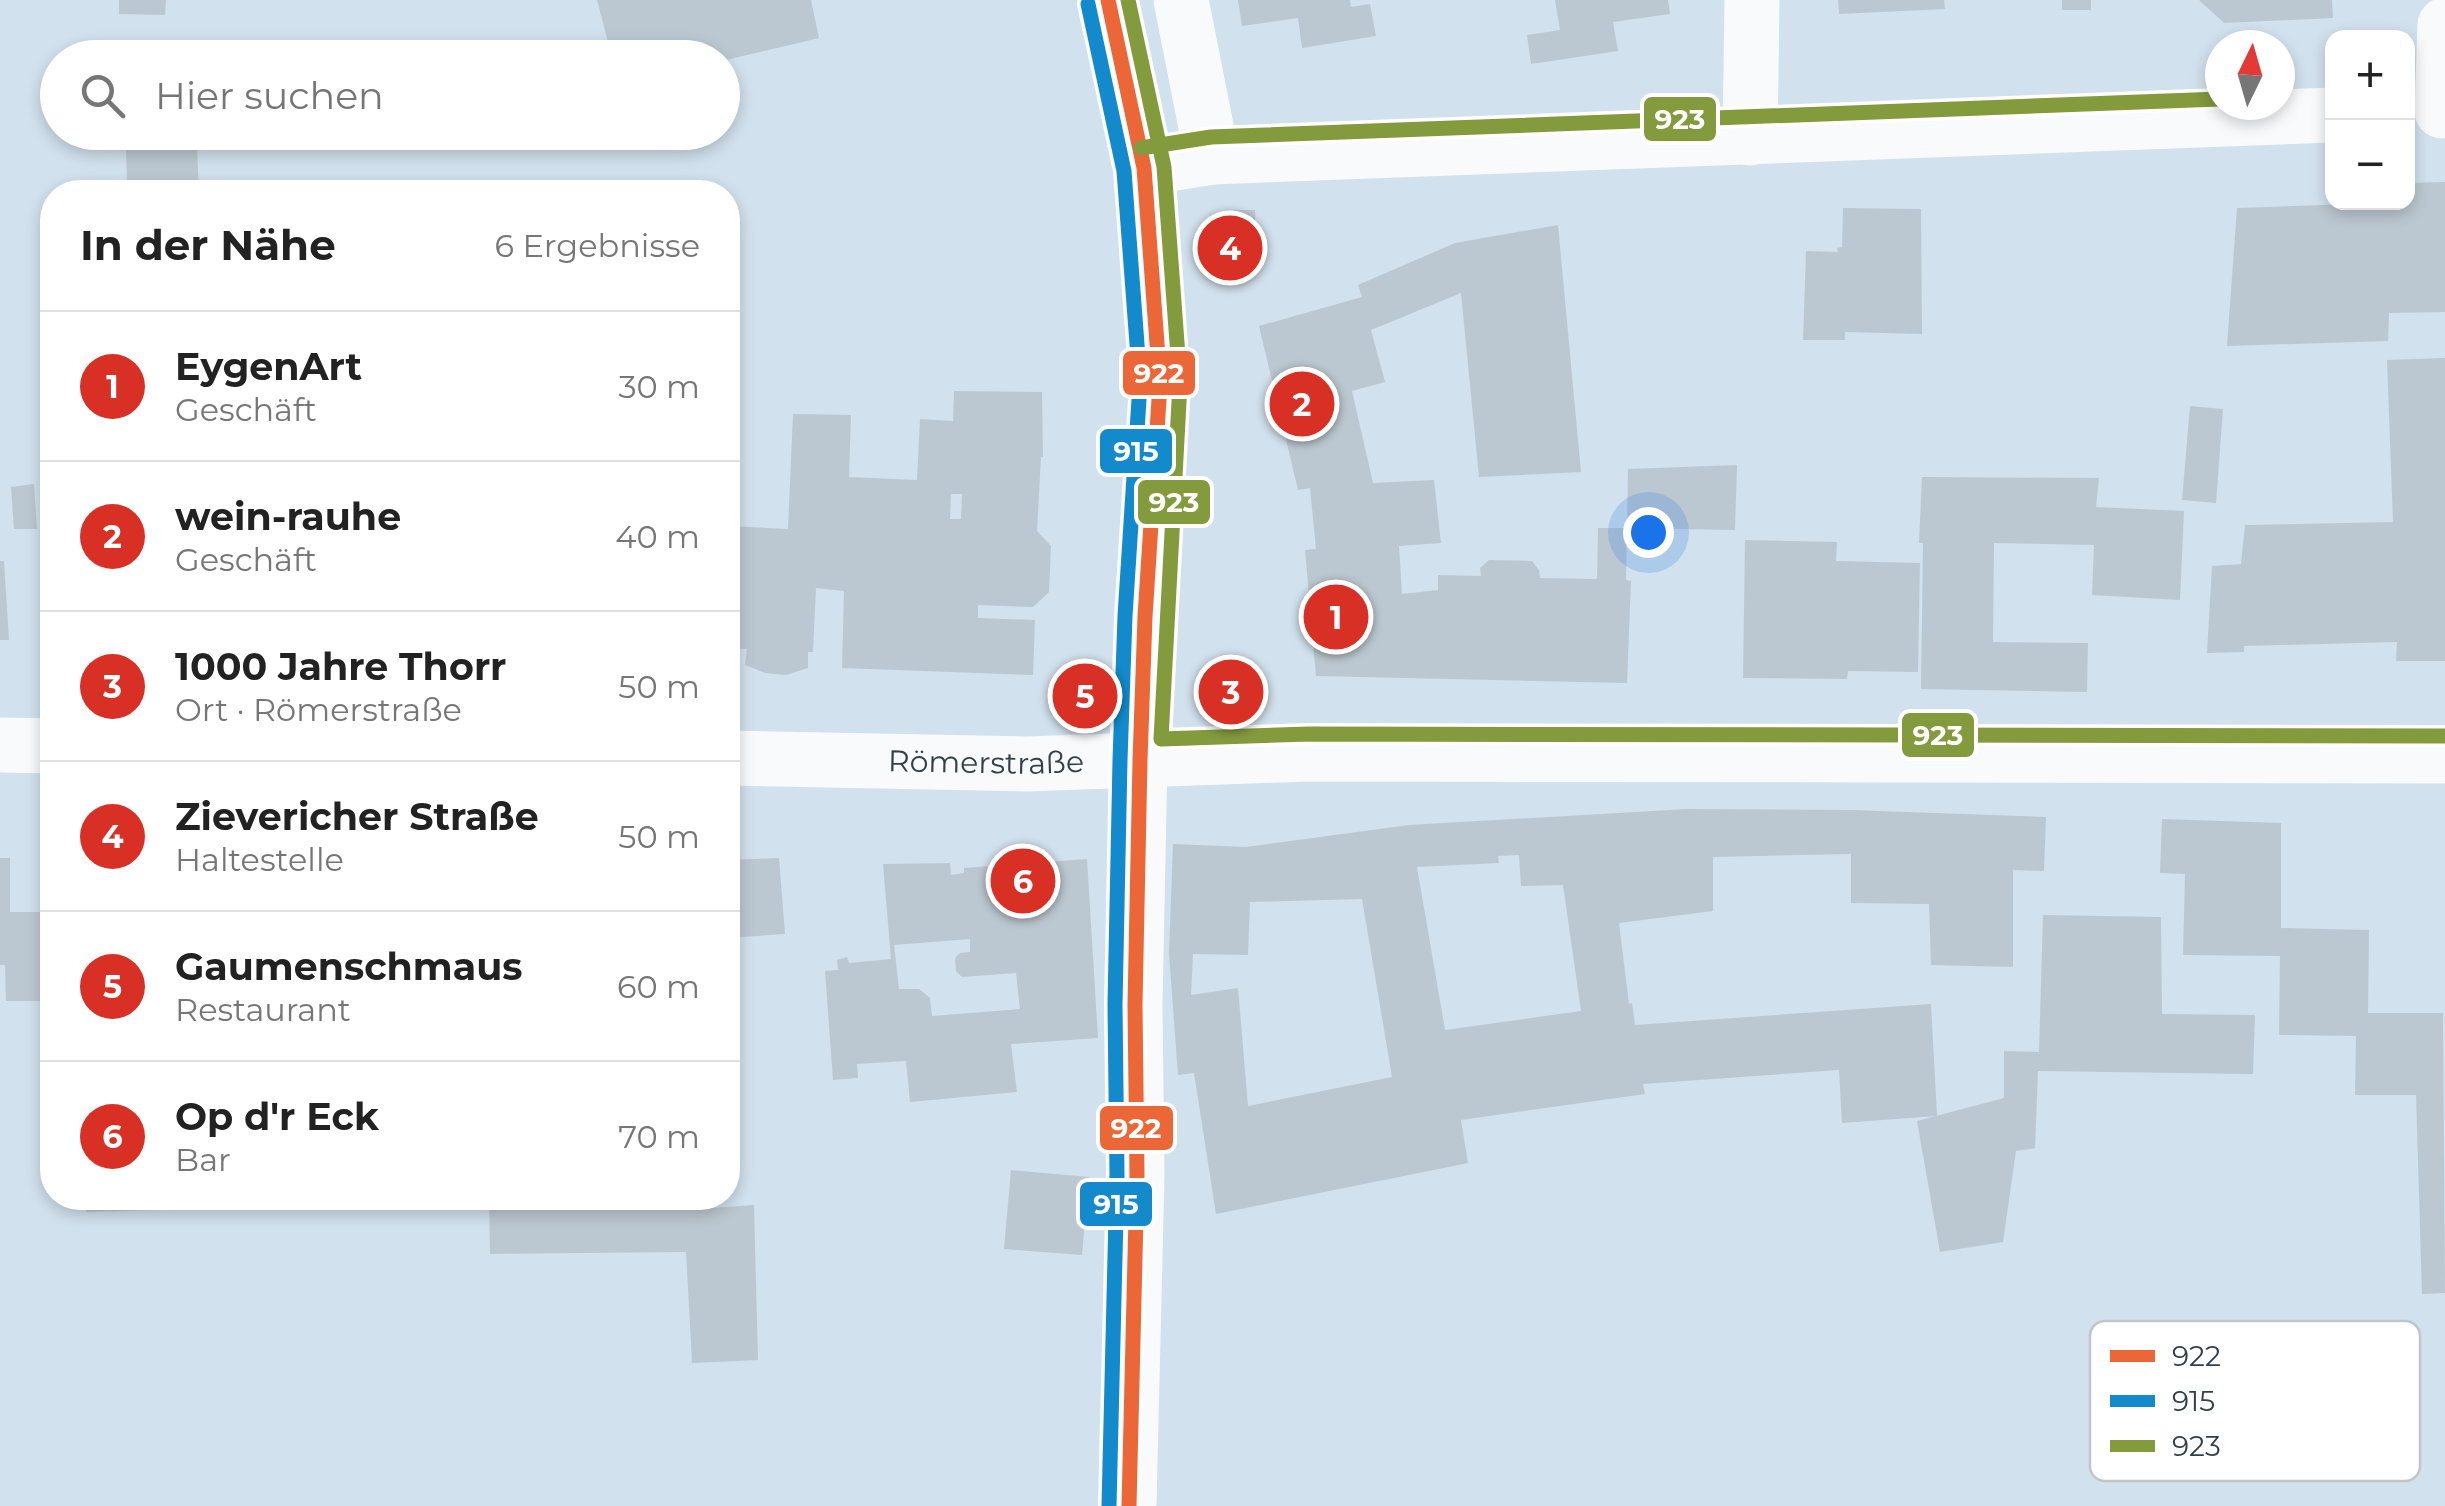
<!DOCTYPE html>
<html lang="de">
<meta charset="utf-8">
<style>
body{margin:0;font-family:Montserrat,sans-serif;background:#f2f2f2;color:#222}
.controls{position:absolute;right:30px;top:30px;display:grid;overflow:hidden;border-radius:20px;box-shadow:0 5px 15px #0003}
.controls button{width:90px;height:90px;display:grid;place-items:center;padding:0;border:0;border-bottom:2px solid #e0e0e0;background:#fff;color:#222;font:50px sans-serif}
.compass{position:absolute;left:2205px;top:30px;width:90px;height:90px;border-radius:50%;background:#fff;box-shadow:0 5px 15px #0003;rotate:5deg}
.you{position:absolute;left:1648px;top:532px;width:35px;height:35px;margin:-25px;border:8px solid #fff;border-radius:50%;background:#1a73e8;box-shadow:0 0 0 15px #1a73e833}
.badge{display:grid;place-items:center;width:65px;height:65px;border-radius:50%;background:#d93025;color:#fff;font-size:32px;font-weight:700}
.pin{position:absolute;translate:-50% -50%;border:5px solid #fff;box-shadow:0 2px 10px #0006}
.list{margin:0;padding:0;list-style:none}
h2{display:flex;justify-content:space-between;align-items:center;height:130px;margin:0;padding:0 40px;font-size:42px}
h2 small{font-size:32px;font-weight:400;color:#767676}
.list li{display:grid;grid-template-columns:65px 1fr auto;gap:30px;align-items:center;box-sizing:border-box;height:150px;padding:0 40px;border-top:2px solid #e0e0e0}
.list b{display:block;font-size:38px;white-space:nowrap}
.list p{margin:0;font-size:32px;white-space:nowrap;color:#767676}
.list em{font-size:32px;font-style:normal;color:#767676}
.icon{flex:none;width:55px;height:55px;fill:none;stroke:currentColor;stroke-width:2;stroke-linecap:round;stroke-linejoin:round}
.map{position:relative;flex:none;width:2445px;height:1506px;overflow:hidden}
.search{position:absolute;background:#fff;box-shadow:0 5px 15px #0003;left:40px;top:40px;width:700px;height:110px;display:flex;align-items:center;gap:25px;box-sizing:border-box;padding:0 35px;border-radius:55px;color:#767676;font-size:38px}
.panel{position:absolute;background:#fff;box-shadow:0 5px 15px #0003;left:40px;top:180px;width:700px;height:1030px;border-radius:40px}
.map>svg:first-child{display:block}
.building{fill:#bcc8d1;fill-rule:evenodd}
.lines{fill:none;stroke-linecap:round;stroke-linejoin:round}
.street{stroke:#f8fafc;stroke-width:55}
.secondary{stroke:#f8fafc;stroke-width:55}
.bus-1-casing{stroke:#fff;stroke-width:22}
.bus-2-casing{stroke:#fff;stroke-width:22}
.bus-3-casing{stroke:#fff;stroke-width:22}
.bus-1{stroke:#ec6738;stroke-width:15}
.bus-2{stroke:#128acb;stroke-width:15}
.bus-3{stroke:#839a3d;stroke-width:15}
.labels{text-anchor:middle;stroke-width:8;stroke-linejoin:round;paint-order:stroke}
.street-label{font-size:30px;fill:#333f47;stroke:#fff}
.key{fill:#fff;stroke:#c2c5c8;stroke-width:2.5}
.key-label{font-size:28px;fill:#333f47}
.line-badge{stroke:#fff;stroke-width:4}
.badge-label{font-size:28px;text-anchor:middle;font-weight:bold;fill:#fff}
</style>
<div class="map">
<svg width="2445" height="1506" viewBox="0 0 2445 1506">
<rect width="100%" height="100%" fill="#d1e1ed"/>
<g class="building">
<polygon points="119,0 166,0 165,15 119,14"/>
<polygon points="597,0 811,0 819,38 722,61 722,58 612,58"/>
<polygon points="1238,0 1350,0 1351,7 1370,4 1376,36 1302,48 1298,18 1242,26"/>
<polygon points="1555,0 1668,0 1670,14 1613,22 1618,51 1531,64 1527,35 1560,30"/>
<polygon points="1838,0 1944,0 1945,9 1839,14"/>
<rect x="2062" y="0" width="29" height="10"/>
<polygon points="2199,0 2332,0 2333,18 2224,23"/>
<polygon points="197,148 199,192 95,192 94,180 127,180 126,150"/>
<polygon points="2445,182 2445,312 2389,313 2388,341 2227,346 2237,208 2408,202 2408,183"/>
<polygon points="1843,208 1921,209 1922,334 1845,332 1845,340 1803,340 1806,251 1838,252 1837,248 1842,247"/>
<polygon points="1234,210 1255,210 1256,250 1234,252"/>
<polygon points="1558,225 1581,472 1479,477 1461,293 1371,330 1385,382 1352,391 1373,483 1434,480 1441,543 1399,546 1402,594 1438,590 1438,575 1481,576 1480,568 1489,560 1532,561 1539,570 1540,578 1597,579 1598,528 1627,528 1626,580 1631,581 1627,683 1316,676 1305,550 1316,549 1310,488 1298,490 1259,326 1362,297 1358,285 1455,243"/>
<polygon points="2445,358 2445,661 2396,661 2397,642 2244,646 2244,652 2207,653 2212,566 2241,564 2245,525 2393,522 2387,360"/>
<path d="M954,391L1042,392L1043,457H1041L1037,531L1051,546L1049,592L1033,607L978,605V618L1035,620L1033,675L842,668L844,591L816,588L813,652H808V668L786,675L765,673L745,665L747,649L728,648V526L788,529L793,414L851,415L849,477L917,480L920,419L953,421ZM951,494H962L961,519H950Z"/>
<polygon points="2190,406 2223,409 2216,503 2182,500"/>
<polygon points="1737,465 1735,530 1627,528 1628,469"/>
<polygon points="1922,477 2099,478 2096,507 2184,511 2180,600 2092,595 2094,545 1994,543 1993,642 2088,643 2087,692 1921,689 1923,543 1919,543"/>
<polygon points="34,484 37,529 14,529 11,487"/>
<polygon points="1745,540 1837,542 1836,561 1920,563 1918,672 1848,671 1847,679 1743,678"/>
<polygon points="0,561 4,561 9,640 0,640"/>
<path d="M1687,809L1851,810L2046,817L2044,871L2013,870V967L1931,965L1929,904L1851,903V854L1713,857V911L1619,923L1629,1004L1632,1003L1635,1025L1931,1004L1937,1116L1842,1123L1839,1070L1643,1084L1645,1094L1461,1120L1468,1163L1216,1214L1194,1073L1178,1075L1169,953L1173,844L1246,847L1409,825ZM1519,855L1521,886L1563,885L1581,1011L1445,1030L1417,867L1499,863L1498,856ZM1362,899L1392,1077L1248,1106L1238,988L1191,995L1193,954L1248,955L1250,902Z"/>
<polygon points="2162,819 2281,823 2281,928 2369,930 2368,1013 2443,1013 2445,1293 2422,1294 2416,1095 2355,1095 2356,1036 2279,1035 2280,956 2183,955 2185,874 2160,873"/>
<polygon points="0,858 10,858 10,912 46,912 47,1001 6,1001 5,965 0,965"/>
<polygon points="779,858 785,934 728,938 728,860"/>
<path d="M1087,859L1098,1038L1011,1044L1017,1092L910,1102L906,1061L857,1064L858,1078L833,1080L825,971L838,970L837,960L847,957L849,963L891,959L883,864L950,863L951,875L964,873V868ZM970,939V952L960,953L955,958L956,971L962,977L1016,973L1020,1009L932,1016L930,998L919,989H899L894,945Z"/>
<polygon points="2043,915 2161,917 2162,1014 2255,1015 2253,1074 2038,1071 2035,1148 2016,1151 2003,1242 1940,1252 1917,1121 2004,1098 2004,1051 2039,1052"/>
<polygon points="1011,1170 1089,1177 1082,1255 1004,1249"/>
<polygon points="86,1198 223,1198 223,1208 86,1212"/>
<polygon points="489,1198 683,1198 684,1210 754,1205 758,1360 692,1363 686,1252 490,1254"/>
</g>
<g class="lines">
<g class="street">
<polyline points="1181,0 1212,157"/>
<polyline points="2442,111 2445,25"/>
<polyline points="1750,138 1752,0"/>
<polyline points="1144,168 1212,157 2332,115"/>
<polyline points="0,745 52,746"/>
<path id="s1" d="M728,758L1027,764L1309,754L2445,756"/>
</g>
<polyline class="secondary" points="1108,0 1144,168 1160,384 1145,617 1140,760 1135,1005 1137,1174 1129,1506"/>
<g class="bus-1-casing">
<polyline id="bus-1" points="1108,0 1144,168 1160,384 1145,617 1140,760 1135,1005 1137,1174 1129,1506"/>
</g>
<g class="bus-2-casing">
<polyline id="bus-2" points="1088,4 1124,171 1140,384 1125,616 1120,760 1115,1005 1117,1174 1109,1506"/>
</g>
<g class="bus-3-casing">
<g id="bus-3">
<polyline points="1128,0 1164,167 1180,383 1161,739 1309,734 2445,736"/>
<polyline points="1141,148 1211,137 2220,99"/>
</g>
</g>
<use href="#bus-1" class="bus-1"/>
<use href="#bus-2" class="bus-2"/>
<use href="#bus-3" class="bus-3"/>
</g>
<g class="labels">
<g class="street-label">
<text dy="10" stroke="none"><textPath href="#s1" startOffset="258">Römerstraße</textPath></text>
</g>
</g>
<rect x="2090" y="1321" width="330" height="160" rx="15" class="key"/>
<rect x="2110" y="1350" width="45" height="12" fill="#ec6738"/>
<rect x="2110" y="1395" width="45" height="12" fill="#128acb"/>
<rect x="2110" y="1440" width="45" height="12" fill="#839a3d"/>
<g class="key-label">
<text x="2172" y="1366">922</text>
<text x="2172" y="1411">915</text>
<text x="2172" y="1456">923</text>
</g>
<g class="line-badge">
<rect x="1642" y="95" width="76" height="48" rx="10" fill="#839a3d"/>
<rect x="1121" y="349" width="76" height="48" rx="10" fill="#ec6738"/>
<rect x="1098" y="427" width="76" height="48" rx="10" fill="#128acb"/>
<rect x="1136" y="478" width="76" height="48" rx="10" fill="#839a3d"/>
<rect x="1900" y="711" width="76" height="48" rx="10" fill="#839a3d"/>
<rect x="1098" y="1104" width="77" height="48" rx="10" fill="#ec6738"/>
<rect x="1078" y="1180" width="76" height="48" rx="10" fill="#128acb"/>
</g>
<g class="badge-label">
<text x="1680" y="129">923</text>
<text x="1159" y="383">922</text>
<text x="1136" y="461">915</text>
<text x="1174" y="512">923</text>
<text x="1938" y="745">923</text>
<text x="1136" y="1138">922</text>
<text x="1116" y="1214">915</text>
</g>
</svg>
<div class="controls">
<button>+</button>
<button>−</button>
</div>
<svg class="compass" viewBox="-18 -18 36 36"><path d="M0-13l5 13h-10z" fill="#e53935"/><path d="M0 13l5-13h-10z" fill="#767676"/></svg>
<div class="you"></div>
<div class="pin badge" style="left:1336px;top:617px">1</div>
<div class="pin badge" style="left:1302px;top:404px">2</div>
<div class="pin badge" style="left:1231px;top:692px">3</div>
<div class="pin badge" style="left:1230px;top:248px">4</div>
<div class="pin badge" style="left:1085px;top:696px">5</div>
<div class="pin badge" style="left:1023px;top:881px">6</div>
<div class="search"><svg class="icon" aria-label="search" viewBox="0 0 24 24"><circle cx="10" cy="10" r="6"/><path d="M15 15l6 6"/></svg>Hier suchen</div>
<section class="panel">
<h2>In der Nähe<small>6 Ergebnisse</small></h2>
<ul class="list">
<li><span class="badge">1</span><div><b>EygenArt</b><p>Geschäft</p></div><em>30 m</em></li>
<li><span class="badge">2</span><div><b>wein-rauhe</b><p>Geschäft</p></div><em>40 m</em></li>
<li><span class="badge">3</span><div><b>1000 Jahre Thorr</b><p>Ort · Römerstraße</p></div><em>50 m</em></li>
<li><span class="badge">4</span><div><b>Zievericher Straße</b><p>Haltestelle</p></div><em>50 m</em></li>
<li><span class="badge">5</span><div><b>Gaumenschmaus</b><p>Restaurant</p></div><em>60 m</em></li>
<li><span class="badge">6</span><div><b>Op d'r Eck</b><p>Bar</p></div><em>70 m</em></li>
</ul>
</section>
</div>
